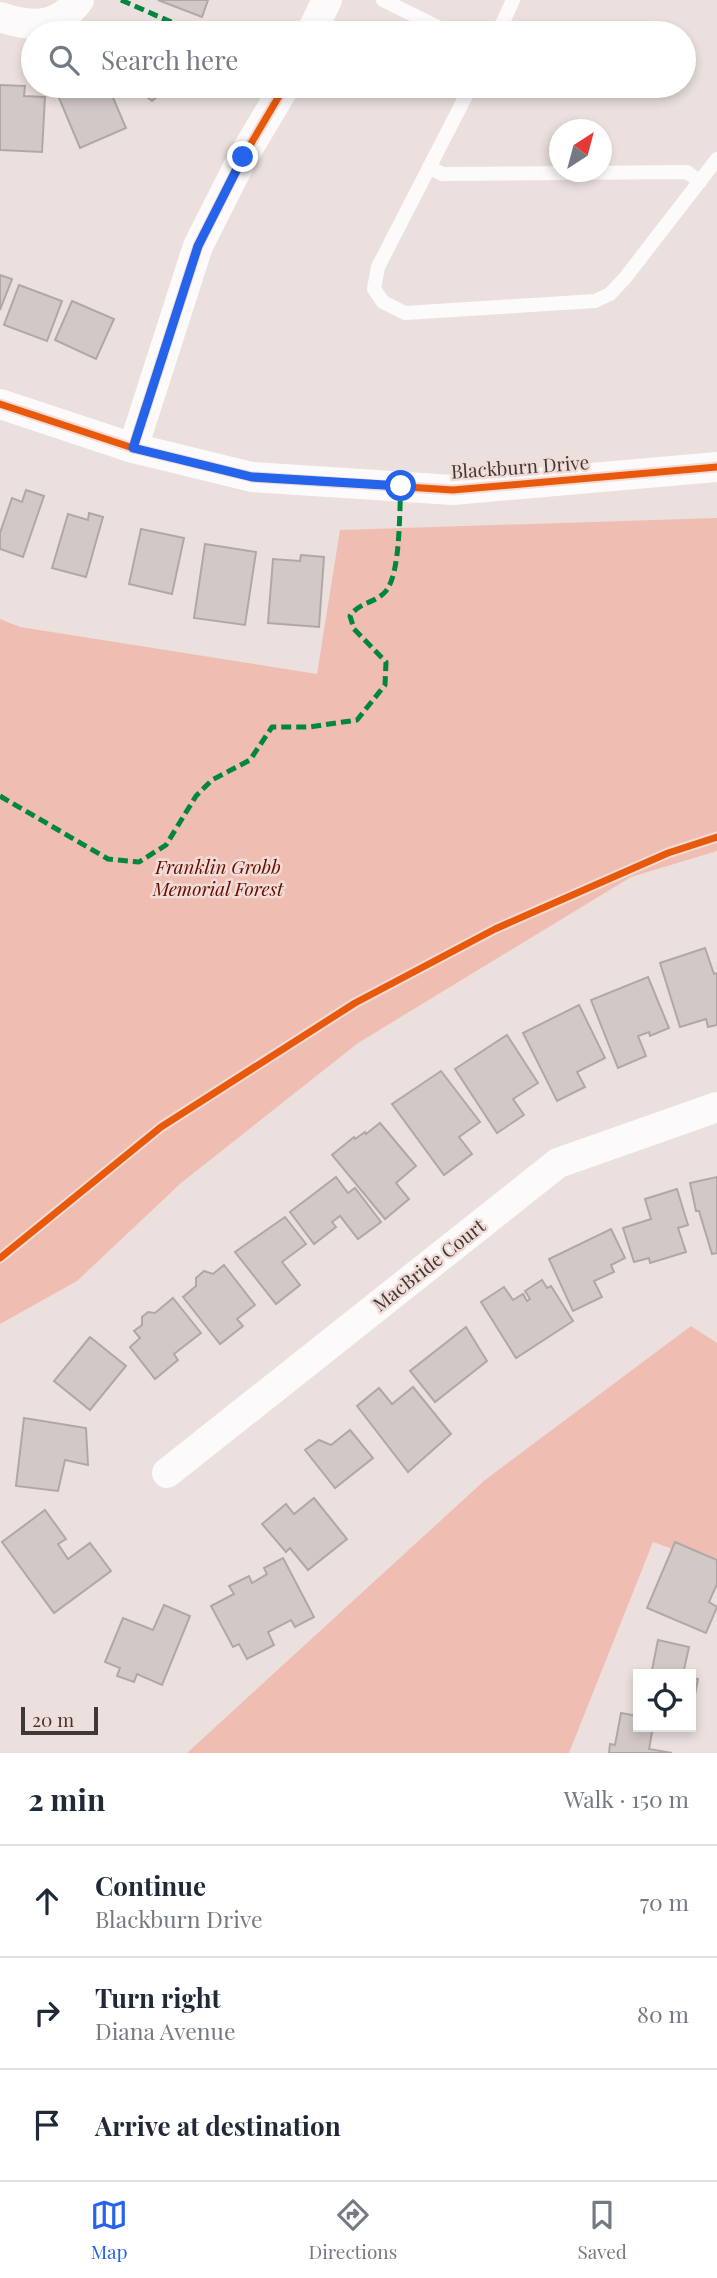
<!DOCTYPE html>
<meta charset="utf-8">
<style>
body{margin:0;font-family:"Playfair Display",serif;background:#f2f2f3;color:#1f2937}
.controls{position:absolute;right:21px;bottom:21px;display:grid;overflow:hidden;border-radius:0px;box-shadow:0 4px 10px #0003}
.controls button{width:63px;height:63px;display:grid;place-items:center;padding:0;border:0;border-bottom:2px solid #e0e1e3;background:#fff;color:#1f2937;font:35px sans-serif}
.compass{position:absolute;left:549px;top:119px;width:63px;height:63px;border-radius:50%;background:#fff;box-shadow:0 4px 10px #0003;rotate:36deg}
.scale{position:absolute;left:21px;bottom:18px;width:77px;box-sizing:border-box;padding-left:7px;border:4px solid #403836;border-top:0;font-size:19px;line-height:24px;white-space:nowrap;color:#403836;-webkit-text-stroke:5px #f1dcd7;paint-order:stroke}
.stop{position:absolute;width:21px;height:21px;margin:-16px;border:5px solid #2563eb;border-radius:50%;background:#fff}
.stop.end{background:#2563eb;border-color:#fff;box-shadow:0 2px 7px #0008}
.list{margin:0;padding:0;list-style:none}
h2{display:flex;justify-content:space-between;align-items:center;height:91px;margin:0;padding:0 28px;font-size:30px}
h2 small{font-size:23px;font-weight:400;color:#747a83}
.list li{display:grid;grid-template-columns:46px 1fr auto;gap:21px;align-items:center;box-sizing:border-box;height:112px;padding:0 28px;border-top:2px solid #e0e1e3}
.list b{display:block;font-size:26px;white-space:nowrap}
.list p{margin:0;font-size:23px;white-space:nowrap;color:#747a83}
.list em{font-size:23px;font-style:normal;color:#747a83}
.icon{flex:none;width:38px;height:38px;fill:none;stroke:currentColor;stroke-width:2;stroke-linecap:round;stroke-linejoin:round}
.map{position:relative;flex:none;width:717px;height:1753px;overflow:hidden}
.search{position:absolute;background:#fff;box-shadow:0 4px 10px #0003;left:21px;right:21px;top:21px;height:77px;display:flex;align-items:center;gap:18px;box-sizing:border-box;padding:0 24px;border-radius:38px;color:#747a83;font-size:26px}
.sheet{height:427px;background:#fff}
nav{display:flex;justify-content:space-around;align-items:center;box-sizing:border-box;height:98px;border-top:2px solid #e0e1e3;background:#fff;font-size:19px;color:#747a83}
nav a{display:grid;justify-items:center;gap:4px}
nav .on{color:#2563eb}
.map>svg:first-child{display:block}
.green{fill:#f0bdb2}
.building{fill:#d2c9c7;stroke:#b1a8a5;stroke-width:2}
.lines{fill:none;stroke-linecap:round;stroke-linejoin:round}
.service{stroke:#fcfafa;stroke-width:14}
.minor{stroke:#fcfafa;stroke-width:30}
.quiet{stroke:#00873e;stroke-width:5;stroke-dasharray:10 5;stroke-linecap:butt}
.cycleway-casing{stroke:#f1dcd7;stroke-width:11}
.cycleway{stroke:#e8590c;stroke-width:7}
.route{stroke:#2563eb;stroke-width:9}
.labels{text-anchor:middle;stroke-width:5;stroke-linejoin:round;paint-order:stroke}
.street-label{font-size:19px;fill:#403836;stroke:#f1dcd7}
.park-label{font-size:19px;font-style:italic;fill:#660d00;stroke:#f1dcd7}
</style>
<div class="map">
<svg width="717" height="1753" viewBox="0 0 717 1753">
<rect width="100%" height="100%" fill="#ebe0dd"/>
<g class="green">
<polygon points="717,518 717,851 631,877 358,1043 181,1183 77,1281 0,1324 0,619 20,627 317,674 340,530"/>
<polygon points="691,1326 717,1343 717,1565 653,1542 569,1753 187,1753 485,1480"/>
</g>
<g class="building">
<polygon points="158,0 208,0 202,17"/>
<polygon points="143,24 154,33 135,33"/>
<polygon points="0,85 25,86 24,96 45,97 42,152 0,150"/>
<polygon points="54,86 108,86 126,128 80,148"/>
<polygon points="133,86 170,86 152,101"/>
<polygon points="0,275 12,279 0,310"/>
<polygon points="19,285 62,301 47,341 4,325"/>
<polygon points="72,301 114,319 96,359 55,340"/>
<polygon points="26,490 44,496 23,557 0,549 0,533 12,498 22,502"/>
<polygon points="89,513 103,517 86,577 52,568 68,514 88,520"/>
<polygon points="141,529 184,538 172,594 129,584"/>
<polygon points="205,544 256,552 245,625 194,618"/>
<polygon points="301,555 324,557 319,627 268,623 273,559 300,561"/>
<polygon points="705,948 714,974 717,973 717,1025 708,1027 706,1019 680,1027 660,963"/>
<polygon points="648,977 669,1028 650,1036 649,1032 638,1036 646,1056 618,1068 591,1000"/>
<polygon points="579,1005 605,1058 577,1072 585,1087 557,1101 523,1033"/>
<polygon points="507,1035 538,1083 513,1099 524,1115 497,1133 455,1069"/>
<polygon points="441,1071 480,1122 459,1137 472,1154 444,1175 392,1104"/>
<polygon points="380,1123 416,1166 396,1183 409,1199 385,1219 332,1155 354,1137 355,1139 365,1132 366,1134"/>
<polygon points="336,1177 348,1193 355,1188 381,1222 358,1239 340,1216 332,1222 336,1227 314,1244 290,1212"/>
<polygon points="717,1177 717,1253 712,1254 699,1211 696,1211 690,1183"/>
<polygon points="677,1189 688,1225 678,1228 686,1252 650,1263 649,1258 634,1262 623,1228 651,1219 645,1199"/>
<polygon points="285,1217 306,1244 282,1262 300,1285 276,1304 235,1252"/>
<polygon points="611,1229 625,1258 611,1265 614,1272 594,1281 602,1297 573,1311 549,1259"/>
<polygon points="224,1265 255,1305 237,1319 243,1326 220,1344 183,1297 196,1286 196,1278 204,1271 213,1274"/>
<polygon points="542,1280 547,1288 551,1286 573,1321 516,1358 481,1302 504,1287 513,1300 523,1294 527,1301 530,1299 525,1291"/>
<polygon points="173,1298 201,1333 174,1354 178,1360 155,1379 130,1347 140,1338 134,1331 142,1325 142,1317 148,1312 155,1313"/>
<polygon points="466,1327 487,1361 435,1402 410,1371"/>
<polygon points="90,1337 126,1366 90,1410 54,1381"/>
<polygon points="413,1387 451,1434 408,1472 357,1406 379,1388 392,1404"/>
<polygon points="24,1418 86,1428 88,1465 65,1460 58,1491 16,1486"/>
<polygon points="350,1430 373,1458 335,1488 305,1450 319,1440 331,1445"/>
<polygon points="314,1498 347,1539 308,1570 290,1548 286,1552 262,1524 286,1504 294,1514"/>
<polygon points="45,1510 66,1539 58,1544 68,1559 90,1543 111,1571 54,1613 2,1542"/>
<polygon points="675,1542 717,1560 717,1584 709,1602 717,1607 706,1633 647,1608"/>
<polygon points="283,1558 314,1617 295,1627 291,1620 268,1632 274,1645 247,1659 239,1644 233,1647 211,1606 234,1594 229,1586 249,1576 252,1583 267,1574 264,1568"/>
<polygon points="164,1605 190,1616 162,1685 137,1674 134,1682 117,1676 120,1668 105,1662 123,1618 153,1630"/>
<polygon points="658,1640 689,1647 683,1674 647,1674 648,1670 652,1670"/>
<polygon points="691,1678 698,1679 693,1705 691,1704"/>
<polygon points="621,1713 638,1716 638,1727 653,1727 649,1749 672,1753 609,1753 610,1744 615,1745"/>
</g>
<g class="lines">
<g class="service">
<polyline points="383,0 450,33"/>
<polyline points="498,33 513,0"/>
<polyline points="471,86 378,267 374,289 383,302 405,313 595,301 610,294 625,278 717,159"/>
<polyline points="429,167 442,174 687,172 700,182"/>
</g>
<g class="minor">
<path d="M0,17C31,28 58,28 79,0"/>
<polyline points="311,33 327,0"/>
<polyline points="0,404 133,448 252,477 453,490 717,467"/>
<polyline points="133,448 198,246 243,157 285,86"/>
<polyline points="167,1473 558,1163 717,1107"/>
</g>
<g class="quiet">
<polyline points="121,0 196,33"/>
<path d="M0,796L108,859L139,862L166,845L196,796L212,780L250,760L272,727H309L357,720L385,685L386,662L354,629L350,616C359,602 376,603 386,591C401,572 399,511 401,486"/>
</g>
<g class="cycleway-casing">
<g id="cycleway">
<polyline points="0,404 133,448 252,477 453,490 717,467"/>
<polyline points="133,448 198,246 243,157 285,86"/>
<polyline points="0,1258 161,1127 355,1003 495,929 668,853 717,837"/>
</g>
</g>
<use href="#cycleway" class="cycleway"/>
</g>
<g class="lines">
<polyline class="route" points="243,157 198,246 133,448 252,477 401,486"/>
</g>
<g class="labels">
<g class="street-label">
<text transform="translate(520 467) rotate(-4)" y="7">Blackburn Drive</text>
<text transform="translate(429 1265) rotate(-38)" y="7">MacBride Court</text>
</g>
<g class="park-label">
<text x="218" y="874">Franklin Grobb<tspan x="218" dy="22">Memorial Forest</tspan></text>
</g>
</g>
</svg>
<div class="controls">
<button><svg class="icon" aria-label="locate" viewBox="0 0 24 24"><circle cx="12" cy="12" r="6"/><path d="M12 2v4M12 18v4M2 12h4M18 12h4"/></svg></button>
</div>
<svg class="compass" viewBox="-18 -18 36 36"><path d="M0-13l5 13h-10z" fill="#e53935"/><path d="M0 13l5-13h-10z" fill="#747a83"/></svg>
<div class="scale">20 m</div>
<div class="stop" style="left:401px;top:486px"></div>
<div class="stop end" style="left:243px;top:157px"></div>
<div class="search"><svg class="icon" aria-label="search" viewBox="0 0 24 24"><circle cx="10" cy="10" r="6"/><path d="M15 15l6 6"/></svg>Search here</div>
</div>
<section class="sheet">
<h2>2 min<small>Walk · 150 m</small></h2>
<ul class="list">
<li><svg class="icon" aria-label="ahead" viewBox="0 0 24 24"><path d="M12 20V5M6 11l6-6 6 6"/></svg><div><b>Continue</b><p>Blackburn Drive</p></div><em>70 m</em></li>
<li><svg class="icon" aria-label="right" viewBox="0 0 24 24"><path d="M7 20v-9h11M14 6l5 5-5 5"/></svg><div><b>Turn right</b><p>Diana Avenue</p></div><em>80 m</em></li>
<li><svg class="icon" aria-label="arrive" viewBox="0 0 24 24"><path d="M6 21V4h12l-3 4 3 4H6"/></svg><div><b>Arrive at destination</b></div></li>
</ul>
</section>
<nav>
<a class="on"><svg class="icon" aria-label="map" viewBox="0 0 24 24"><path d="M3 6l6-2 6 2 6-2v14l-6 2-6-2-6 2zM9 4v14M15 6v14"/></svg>Map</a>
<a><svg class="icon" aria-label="directions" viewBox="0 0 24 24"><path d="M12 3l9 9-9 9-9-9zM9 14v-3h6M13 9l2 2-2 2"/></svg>Directions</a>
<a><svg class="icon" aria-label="saved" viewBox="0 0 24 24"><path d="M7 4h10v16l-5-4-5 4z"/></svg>Saved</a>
</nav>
